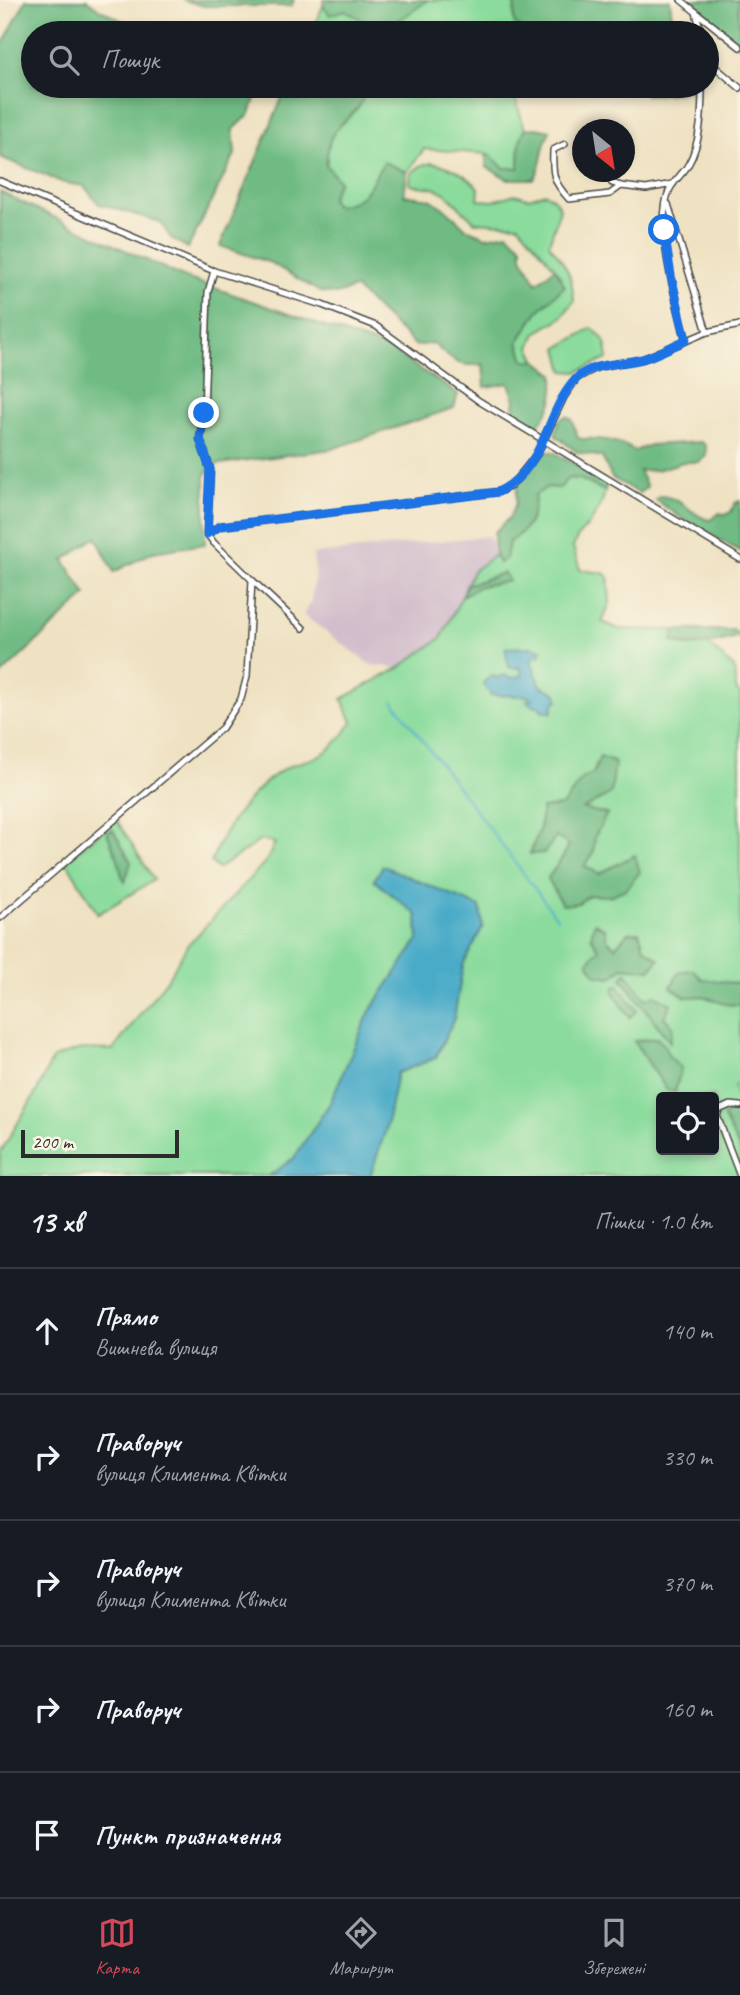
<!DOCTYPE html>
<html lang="uk">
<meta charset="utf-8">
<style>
body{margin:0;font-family:Caveat,sans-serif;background:#20242c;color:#f1f3f6}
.controls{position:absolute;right:21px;bottom:21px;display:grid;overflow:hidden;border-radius:7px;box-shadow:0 4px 10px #0003}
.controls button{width:63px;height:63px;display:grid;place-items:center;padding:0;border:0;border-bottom:2px solid #363941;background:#171b24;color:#f1f3f6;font:35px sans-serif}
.compass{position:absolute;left:572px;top:119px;width:63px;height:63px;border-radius:50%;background:#171b24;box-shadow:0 4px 10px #0003;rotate:150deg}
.scale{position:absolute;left:21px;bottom:18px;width:158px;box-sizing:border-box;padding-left:7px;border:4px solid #2b2b2b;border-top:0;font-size:19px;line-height:24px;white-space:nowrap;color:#2b2b2b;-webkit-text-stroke:5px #fcf5e5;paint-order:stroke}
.stop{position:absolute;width:21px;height:21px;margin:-16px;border:5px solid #1a73e8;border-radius:50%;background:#fff}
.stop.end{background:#1a73e8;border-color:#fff;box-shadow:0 2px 7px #0008}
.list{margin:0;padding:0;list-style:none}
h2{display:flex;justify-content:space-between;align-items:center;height:91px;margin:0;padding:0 28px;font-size:30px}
h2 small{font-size:23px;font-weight:400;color:#9ea1a6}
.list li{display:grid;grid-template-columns:46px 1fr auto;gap:21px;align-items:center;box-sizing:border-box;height:126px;padding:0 28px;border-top:2px solid #363941}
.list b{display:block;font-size:26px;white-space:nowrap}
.list p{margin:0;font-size:23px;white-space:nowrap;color:#9ea1a6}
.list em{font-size:23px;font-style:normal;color:#9ea1a6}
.icon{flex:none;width:38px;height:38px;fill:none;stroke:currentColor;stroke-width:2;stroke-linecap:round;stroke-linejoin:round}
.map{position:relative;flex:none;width:740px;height:1176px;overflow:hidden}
.search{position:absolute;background:#171b24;box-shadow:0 4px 10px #0003;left:21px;right:21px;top:21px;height:77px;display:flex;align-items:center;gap:18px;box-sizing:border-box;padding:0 24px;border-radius:38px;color:#9ea1a6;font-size:26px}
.sheet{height:721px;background:#171b24}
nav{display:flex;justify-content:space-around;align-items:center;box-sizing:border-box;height:98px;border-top:2px solid #363941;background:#171b24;font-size:19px;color:#9ea1a6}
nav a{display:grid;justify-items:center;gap:4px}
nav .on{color:#d1495b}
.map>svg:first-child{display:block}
.industrial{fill:#d1bdcb}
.green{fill:#8adb9c;stroke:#5a8364;stroke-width:2;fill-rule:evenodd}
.forest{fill:#6fbb84;stroke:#4d7358;stroke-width:2}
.water{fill:#49abc8;stroke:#3a6b7a;stroke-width:2}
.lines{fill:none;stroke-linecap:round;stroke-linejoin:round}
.stream{stroke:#49abc8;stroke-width:2}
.street-casing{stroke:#484642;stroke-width:8}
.street{stroke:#fff;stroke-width:5}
.route{stroke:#1a73e8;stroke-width:9}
</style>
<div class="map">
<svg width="740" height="1176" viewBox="0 0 740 1176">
<rect width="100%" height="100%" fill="#fcf5e5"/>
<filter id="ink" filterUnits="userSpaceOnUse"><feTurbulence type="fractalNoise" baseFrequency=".0143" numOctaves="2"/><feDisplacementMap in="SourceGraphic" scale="14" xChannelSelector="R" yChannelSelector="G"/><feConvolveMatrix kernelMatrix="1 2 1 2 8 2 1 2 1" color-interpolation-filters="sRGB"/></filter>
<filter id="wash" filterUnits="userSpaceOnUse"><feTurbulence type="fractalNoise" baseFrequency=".00686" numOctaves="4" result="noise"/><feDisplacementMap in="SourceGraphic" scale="28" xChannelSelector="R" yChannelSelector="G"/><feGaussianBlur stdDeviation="1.57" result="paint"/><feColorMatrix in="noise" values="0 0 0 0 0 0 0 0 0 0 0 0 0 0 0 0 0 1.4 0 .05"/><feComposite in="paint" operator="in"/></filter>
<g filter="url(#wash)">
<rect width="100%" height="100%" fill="#efe2c3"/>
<polygon class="industrial" points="488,536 495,548 495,555 473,571 441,638 399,668 371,665 303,615 311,603 315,571 313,554"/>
<g class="green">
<polygon points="428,0 515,0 514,23 525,33 311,33 323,6 330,15 345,10 382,32"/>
<path d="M364,86H529L514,94L525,129L520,141L519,168H504L488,154L424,149L407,172L384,163C366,188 370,200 335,207C327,189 322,154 332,136C342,119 367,109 364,86Z"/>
<path d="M432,163C452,166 467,174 479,189L478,200L493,201L515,194L528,198L545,193L554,199L560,209L549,244C566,264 572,274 574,301L561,318L536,333L530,347L537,361L524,360L518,342L538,311L564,286L555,268L519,225L475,222L445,193L434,188L410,185L411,173L422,165Z"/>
<path d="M592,328C604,338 608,344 607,359L577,372L564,371L558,348Z"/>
<path d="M568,478L580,479L605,491L602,502L591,522L578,536L573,547L580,570L603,573L608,576L610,603L602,622L619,629L676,630L672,641L685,646L708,644L734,668L736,689L740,694V984L702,979L693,970L679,972L671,987L686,997L703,996L725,1004L740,1005V1082L734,1086L737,1097H740V1113L732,1111L723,1116L740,1150V1176H370L386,1129L397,1073L436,1058L454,1019L463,965L483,926L479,907L383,866L374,880L417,915L418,940L369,1013L330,1103L294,1158L269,1176H0V1153L38,1089L53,1058L81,1049L113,1050L168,978L187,946L267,860L275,843L261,840L218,869L211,862C223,828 255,784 288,767C297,762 309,761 318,756C333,749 344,735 352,722L342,699L399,668L441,638L462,596L480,586L508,581L504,573C492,576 479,583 467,584L473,571L495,555L499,563L506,558L509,542C528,530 535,517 535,495L547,487L560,488ZM531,647L542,650L539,656H535L531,661L541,686L557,694L558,700L554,703L551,712L542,710L539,706L531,705L528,701L534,699L526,696L491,695L484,683L492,675L496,678L504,675L510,678L522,676L521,668L509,667L506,648ZM600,757L614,762L611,793L582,810L606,814L595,836L593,854L584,866L599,874L635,855L639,872L626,889L609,896L589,895L578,903L562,905L548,878L563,857L569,845L556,836L544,852L530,853L540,828L542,808L562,806L583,778L593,774ZM595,923L605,929L607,940L615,947L628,933L639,932L644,948L659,959L650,970L624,967L611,977L596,975L588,962L599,949L591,937ZM626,973L646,999L655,996L671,1004L664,1017L673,1026L670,1041L622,979ZM618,985L637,1011L630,1017L614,993V988ZM656,1038L664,1046L667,1055L681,1068L675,1092L667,1090L634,1041ZM661,1097H714V1150H661Z"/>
<polygon points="116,819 154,880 98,914 66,861"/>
</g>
<g class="forest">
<polygon points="26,0 87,0 99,9 134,27 180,27 259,33 33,33 33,86 259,86 250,114 233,130 235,154 188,248 171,238 160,222 99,204 84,186 64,183 0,157 0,49"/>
<polygon points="183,0 294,0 291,6 204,6"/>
<polygon points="324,0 428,0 382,32 345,10 330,15 323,6"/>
<polygon points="515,0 670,0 672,19 643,33 525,33 514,23"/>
<polygon points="691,0 738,0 740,47"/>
<path d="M287,86H364C367,110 340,119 331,137C328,145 327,157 326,165L339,181L331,198L335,206C370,201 367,187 384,162L407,172L404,195L430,199L449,212L466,229L486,237L507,233L522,246V257L537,283L555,268L565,286L538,311L518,342L524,360L537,361L554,374C555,399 553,408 536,427L513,413L515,400L509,383L485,387L483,364C458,368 451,360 433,343L416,346L355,288L336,294L320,292L271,263L220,246Z"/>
<path d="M663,86H699C693,92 656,95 646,95L649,90Z"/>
<path d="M536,128L550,131C540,148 544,164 534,179H508L486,167V156L489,154L504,168H519L520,141L525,129Z"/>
<polygon points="0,192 183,277 389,349 458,394 454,408 332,449 212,465 205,476 205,544 153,552 114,572 96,537 64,560 86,595 0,676"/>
<path d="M567,416L572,420L578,438L581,439C601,438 617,440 635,451L650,445L701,442L706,446V456L699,462H683L657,470L639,471L647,487L639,493L612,478L602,457L577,452L555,435L559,420Z"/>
<path d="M544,452H553L607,483L605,491L580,479L568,478L560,488L547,487L535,495C534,517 528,530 509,542L506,558L499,563L495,555L494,533L510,517L516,503L517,485Z"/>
<path d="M659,496C686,498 690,516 710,520L720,513L725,515L731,512L735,503L740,501V551L684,520L656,500Z"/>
<path d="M504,573L509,581L480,586L462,596L467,584C479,583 492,576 504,573Z"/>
<path d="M676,630H733L740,636C717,642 695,651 672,641Z"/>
<polygon points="600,757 615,763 611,793 583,809 607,814 595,836 593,854 584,866 599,874 635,855 640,872 626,889 609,896 589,895 578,903 562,905 548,878 563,857 569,845 556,837 544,853 530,854 540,828 542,808 562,806 583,778 593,774"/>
<path d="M113,830L131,862L125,882C120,875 121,868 118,859C114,850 110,842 107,832Z"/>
<polygon points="594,923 605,929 607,940 615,947 628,933 639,932 644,948 659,959 650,970 624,967 612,977 596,975 588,962 599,949 591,937"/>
<polygon points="693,970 702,979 740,984 740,1005 725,1004 703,996 686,997 671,987 679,972"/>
<polygon points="626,973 646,999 655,995 671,1004 664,1017 673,1026 670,1042 622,978"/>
<polygon points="618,985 637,1011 630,1017 614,993 614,988"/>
<polygon points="657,1038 665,1046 668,1055 681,1068 675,1092 667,1090 634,1041"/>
<polygon points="732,1111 740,1113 740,1150 723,1116"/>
</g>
<g class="water">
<polygon points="531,647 542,650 539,656 535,656 531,661 541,686 557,694 558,700 554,703 552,712 541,710 539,706 531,705 527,701 533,699 526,696 491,695 483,683 492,675 496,678 504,675 510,678 522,676 521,668 509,667 505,648"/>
<polygon points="383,866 480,907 483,926 463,965 454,1019 435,1058 397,1073 386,1129 370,1176 269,1176 294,1158 330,1103 369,1013 418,940 417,915 374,880"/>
</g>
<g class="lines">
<polyline class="stream" points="393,701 557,918"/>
</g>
</g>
<g filter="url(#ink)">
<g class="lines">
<g class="street-casing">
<g id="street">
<polyline points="681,0 696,12 701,33"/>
<polyline points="696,12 740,47"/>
<polyline points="707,60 740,88"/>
<path d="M565,144L553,150C552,174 553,182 569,199L610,194L621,186L646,189L673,184"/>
<polyline points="605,172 612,183 621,186"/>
<polyline points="0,181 214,271 322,305 376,326 479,401 740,559"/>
<polyline points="668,204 707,332"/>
<path d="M686,340C677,302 654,228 669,191C673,181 683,174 688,165C701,143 702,111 702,86"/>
<polyline points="207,534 220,526 498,492 511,486 537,454 564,397 577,378 598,367 643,359 707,332 740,325"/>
<polyline points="252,580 303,628"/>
<polyline points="0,918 222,728 241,699 247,676 252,580 214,543 207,534 210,469 200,439 204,413 208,292 214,271"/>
<polyline points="740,1176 717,1116 719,1110 730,1105 740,1106"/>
</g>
</g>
<use href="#street" class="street"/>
</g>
</g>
<g class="lines" filter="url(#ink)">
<path class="route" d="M204,413L200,439L210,469L207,534L220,526L498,492C547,468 544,413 576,379C592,362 621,365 642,359C657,355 672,346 686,340L671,276L664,230"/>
</g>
</svg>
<div class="controls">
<button><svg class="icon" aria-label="locate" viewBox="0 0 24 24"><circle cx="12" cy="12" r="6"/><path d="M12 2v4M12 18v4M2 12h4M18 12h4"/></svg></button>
</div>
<svg class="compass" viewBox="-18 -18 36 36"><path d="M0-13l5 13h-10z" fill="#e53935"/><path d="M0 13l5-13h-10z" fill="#9ea1a6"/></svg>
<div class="scale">200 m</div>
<div class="stop" style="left:664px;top:230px"></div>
<div class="stop end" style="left:204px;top:413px"></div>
<div class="search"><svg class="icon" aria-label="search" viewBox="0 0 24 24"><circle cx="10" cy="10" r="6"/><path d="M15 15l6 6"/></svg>Пошук</div>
</div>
<section class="sheet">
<h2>13 хв<small>Пішки · 1.0 km</small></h2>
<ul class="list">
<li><svg class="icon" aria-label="ahead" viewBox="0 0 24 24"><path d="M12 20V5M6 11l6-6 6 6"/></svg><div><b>Прямо</b><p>Вишнева вулиця</p></div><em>140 m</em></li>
<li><svg class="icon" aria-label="right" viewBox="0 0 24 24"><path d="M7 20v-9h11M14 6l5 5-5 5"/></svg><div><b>Праворуч</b><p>вулиця Климента Квітки</p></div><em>330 m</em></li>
<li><svg class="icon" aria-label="right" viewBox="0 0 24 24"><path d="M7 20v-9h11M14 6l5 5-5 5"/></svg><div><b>Праворуч</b><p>вулиця Климента Квітки</p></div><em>370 m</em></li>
<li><svg class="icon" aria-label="right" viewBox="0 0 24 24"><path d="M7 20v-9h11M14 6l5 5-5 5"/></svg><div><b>Праворуч</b></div><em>160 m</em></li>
<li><svg class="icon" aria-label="arrive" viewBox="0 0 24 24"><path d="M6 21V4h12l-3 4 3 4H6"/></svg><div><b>Пункт призначення</b></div></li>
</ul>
</section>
<nav>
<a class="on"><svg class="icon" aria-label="map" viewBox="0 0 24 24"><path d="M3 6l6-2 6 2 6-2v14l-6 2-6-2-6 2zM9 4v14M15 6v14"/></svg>Карта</a>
<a><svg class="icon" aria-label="directions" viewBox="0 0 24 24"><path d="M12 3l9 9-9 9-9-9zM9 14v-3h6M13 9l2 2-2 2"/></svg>Маршрут</a>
<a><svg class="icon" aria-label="saved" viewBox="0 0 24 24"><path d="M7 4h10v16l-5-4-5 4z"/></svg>Збережені</a>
</nav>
